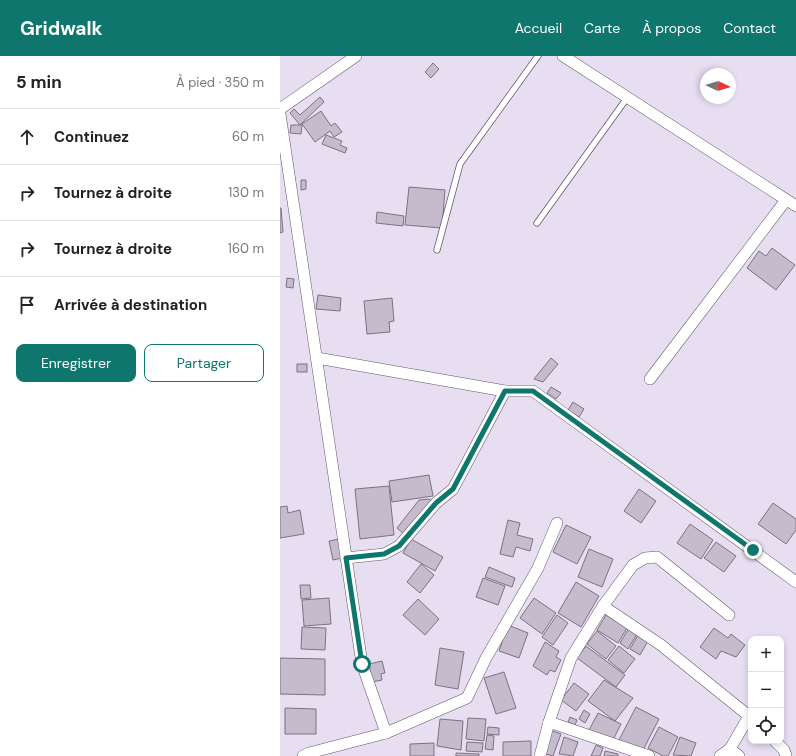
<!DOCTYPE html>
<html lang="fr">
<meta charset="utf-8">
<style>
body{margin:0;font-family:"DM Sans",sans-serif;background:#f2f2f2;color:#222}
.controls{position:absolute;right:12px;bottom:12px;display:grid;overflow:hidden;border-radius:8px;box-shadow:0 2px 6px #0003}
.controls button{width:36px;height:36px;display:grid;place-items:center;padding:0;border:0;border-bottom:1px solid #e0e0e0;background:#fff;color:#222;font:20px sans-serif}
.compass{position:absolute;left:420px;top:12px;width:36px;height:36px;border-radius:50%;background:#fff;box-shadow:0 2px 6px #0003;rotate:94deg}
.stop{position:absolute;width:12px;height:12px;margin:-9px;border:3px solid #0f766e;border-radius:50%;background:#fff}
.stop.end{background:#0f766e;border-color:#fff;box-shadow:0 1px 4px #0008}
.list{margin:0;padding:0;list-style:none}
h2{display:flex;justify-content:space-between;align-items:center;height:52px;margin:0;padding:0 16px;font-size:17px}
h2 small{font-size:13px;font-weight:400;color:#767676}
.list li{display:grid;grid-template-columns:26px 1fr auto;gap:12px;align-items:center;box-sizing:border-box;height:56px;padding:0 16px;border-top:1px solid #e0e0e0}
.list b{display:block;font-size:15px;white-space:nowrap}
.list em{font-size:13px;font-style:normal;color:#767676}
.actions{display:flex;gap:8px;padding:12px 16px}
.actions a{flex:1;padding:9px 0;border:1px solid #0f766e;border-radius:8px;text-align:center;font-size:14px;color:#0f766e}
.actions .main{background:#0f766e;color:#fff}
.icon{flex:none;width:22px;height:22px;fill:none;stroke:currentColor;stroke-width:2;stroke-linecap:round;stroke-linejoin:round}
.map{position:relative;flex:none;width:516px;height:700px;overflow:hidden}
header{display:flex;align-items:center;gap:24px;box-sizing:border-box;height:56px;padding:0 20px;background:#0f766e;color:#fff}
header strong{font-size:19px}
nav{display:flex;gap:22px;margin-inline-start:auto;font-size:14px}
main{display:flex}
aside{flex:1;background:#fff}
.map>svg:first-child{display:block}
.building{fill:#c5bbcd;stroke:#7b7283}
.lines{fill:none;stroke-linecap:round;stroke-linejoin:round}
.lane-casing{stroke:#605869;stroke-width:7}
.street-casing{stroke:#605869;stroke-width:12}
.lane{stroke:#fff;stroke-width:5.5}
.street{stroke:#fff;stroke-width:11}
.route{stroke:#0f766e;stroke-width:5}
</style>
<header>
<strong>Gridwalk</strong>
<nav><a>Accueil</a><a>Carte</a><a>À propos</a><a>Contact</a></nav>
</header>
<main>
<aside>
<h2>5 min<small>À pied · 350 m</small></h2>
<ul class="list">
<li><svg class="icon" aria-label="ahead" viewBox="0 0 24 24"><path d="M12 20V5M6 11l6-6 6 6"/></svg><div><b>Continuez</b></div><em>60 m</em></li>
<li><svg class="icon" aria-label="right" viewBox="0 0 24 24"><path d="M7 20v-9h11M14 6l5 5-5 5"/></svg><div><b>Tournez à droite</b></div><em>130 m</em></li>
<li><svg class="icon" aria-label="right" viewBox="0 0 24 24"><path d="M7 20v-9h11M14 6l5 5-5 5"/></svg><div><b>Tournez à droite</b></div><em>160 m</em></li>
<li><svg class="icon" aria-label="arrive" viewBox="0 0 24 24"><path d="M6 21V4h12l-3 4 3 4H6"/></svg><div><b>Arrivée à destination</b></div></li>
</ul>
<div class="actions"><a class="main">Enregistrer</a><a>Partager</a></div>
</aside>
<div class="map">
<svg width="516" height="700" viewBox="0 0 516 700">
<rect width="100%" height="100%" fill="#e7def2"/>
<g class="building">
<polygon points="153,7 159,13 151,22 145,16"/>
<polygon points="40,41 44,46 20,69 10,57 14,53 20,59"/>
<polygon points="41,55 51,70 55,67 62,76 54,81 50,75 35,86 22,68"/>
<polygon points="11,69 22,69 21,78 10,77"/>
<polygon points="46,79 62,85 60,89 67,92 65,97 42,88"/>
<polygon points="21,124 26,124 26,133 21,134"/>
<polygon points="129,131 165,134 162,172 125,169"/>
<polygon points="1,152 3,176 0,177 0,152"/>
<polygon points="97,156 124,160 123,170 96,167"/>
<polygon points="492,192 515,209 496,234 467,212 479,195 486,200"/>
<polygon points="7,222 14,223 13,232 6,231"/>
<polygon points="38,239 61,242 60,255 36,253"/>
<polygon points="112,242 114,265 109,266 110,276 87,278 84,245"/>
<polygon points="271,302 278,308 263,326 254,323"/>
<rect x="17" y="308" width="10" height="8"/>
<polygon points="271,331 281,337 276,343 267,337"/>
<polygon points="293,346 304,353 299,361 288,354"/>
<polygon points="149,419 153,440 112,446 109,425"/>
<polygon points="109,430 114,479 80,483 75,433"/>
<polygon points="359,433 376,445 361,467 344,455"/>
<polygon points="149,443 153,446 125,479 117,472 139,444"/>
<polygon points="493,447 516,463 516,474 506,488 478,468"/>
<polygon points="7,450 8,457 20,454 24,478 0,482 0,451"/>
<polygon points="228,464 240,467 237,479 253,483 250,495 236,491 233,501 220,498"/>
<polygon points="410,468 433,484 421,503 397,487"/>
<polygon points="286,469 311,481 297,508 273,496"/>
<polygon points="59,483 62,502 53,504 49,485"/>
<polygon points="131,483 163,501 155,515 123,497"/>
<polygon points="436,486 456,500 444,516 424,502"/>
<polygon points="309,493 333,503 322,531 298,521"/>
<polygon points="141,508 154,519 140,537 127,526"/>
<polygon points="209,511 235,522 232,531 205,521"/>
<polygon points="203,522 225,530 218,549 196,541"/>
<polygon points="296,526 319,540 301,571 278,557"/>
<polygon points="20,529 30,529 31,542 21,543"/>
<polygon points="49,542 51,568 24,570 22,544"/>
<polygon points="254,542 276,557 262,578 240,562"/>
<polygon points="138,543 159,563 145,579 123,559"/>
<polygon points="277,559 288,567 273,589 262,581"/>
<polygon points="326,559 347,572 338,587 317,574"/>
<polygon points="228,569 248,577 239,602 219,595"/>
<polygon points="22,571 46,572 45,594 21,593"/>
<polygon points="349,572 357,578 348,593 340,587"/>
<polygon points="434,572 448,582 451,578 465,589 456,601 441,595 436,603 420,591"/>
<polygon points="317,575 336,590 326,603 307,588"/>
<polygon points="358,579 368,585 360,599 350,593"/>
<polygon points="265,586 279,595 276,601 281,604 275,616 270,614 267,619 253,610"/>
<polygon points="306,590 345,619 336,631 297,602"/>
<polygon points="339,590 355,603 344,617 328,604"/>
<polygon points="160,592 184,596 178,633 155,629"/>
<polygon points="0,602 45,603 45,639 0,638"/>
<polygon points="102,605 105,617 101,618 102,624 92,626 89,608"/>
<polygon points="224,616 236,652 216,658 204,622"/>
<polygon points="324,624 353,642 335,665 308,645"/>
<polygon points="294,627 309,638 296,655 281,644"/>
<polygon points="356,651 379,663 362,696 339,684"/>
<polygon points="5,652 36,653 36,678 5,678"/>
<polygon points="304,654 310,658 305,667 299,663"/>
<polygon points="318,657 341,668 331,688 308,676"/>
<polygon points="290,661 297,664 295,669 288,666"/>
<polygon points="188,662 206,663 204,685 186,683"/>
<polygon points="160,663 183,665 181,694 157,690"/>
<polygon points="208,671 219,672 219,679 207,678"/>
<polygon points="379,671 398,681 388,700 383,700 368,692"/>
<polygon points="270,674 281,678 273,700 262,697"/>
<polygon points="207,679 214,680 213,694 205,693"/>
<polygon points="284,681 298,686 293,700 279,698"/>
<polygon points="400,681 416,687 411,700 393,699"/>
<polygon points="251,685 251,700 223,700 223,686"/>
<polygon points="187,686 203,687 202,696 186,695"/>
<polygon points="154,687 154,700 130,700 130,688"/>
<polygon points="316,689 323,692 320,700 311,700"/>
<polygon points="325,695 338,698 338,700 324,700"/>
<polygon points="176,697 199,698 199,700 176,700"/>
</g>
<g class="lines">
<g class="lane-casing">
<g id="lane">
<polyline points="257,167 347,42"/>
<polyline points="157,194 180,108 258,0"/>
</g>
</g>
<g class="street-casing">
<g id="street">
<polyline points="283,0 516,150"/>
<polyline points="0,53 76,0"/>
<polyline points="0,58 82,608 106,677"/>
<polyline points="37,302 225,335 253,335 516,526"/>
<polyline points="370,323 506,144"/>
<polyline points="66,502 104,498 119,490 156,447 173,433 225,335"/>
<polyline points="323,550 381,589 469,660 450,693"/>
<polyline points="269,666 369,700"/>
<polyline points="495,685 504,694 506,700"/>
<polyline points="23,700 29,697 106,677 187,642 206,602 258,512 277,467"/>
<polyline points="260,700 269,666 291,602 323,550 353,509 365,502 377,501 449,559"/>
<polyline points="440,700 450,693 459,700"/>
</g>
</g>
<use href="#lane" class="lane"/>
<use href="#street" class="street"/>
</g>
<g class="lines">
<polyline class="route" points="82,608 66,502 104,498 119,490 156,447 173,433 225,335 253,335 473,494"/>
</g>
</svg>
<div class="controls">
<button>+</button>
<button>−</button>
<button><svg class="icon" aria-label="locate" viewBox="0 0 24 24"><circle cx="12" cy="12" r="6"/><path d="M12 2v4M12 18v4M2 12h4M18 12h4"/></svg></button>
</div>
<svg class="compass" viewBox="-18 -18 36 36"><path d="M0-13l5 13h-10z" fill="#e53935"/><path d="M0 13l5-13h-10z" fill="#767676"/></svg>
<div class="stop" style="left:82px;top:608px"></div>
<div class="stop end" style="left:473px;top:494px"></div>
</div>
</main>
